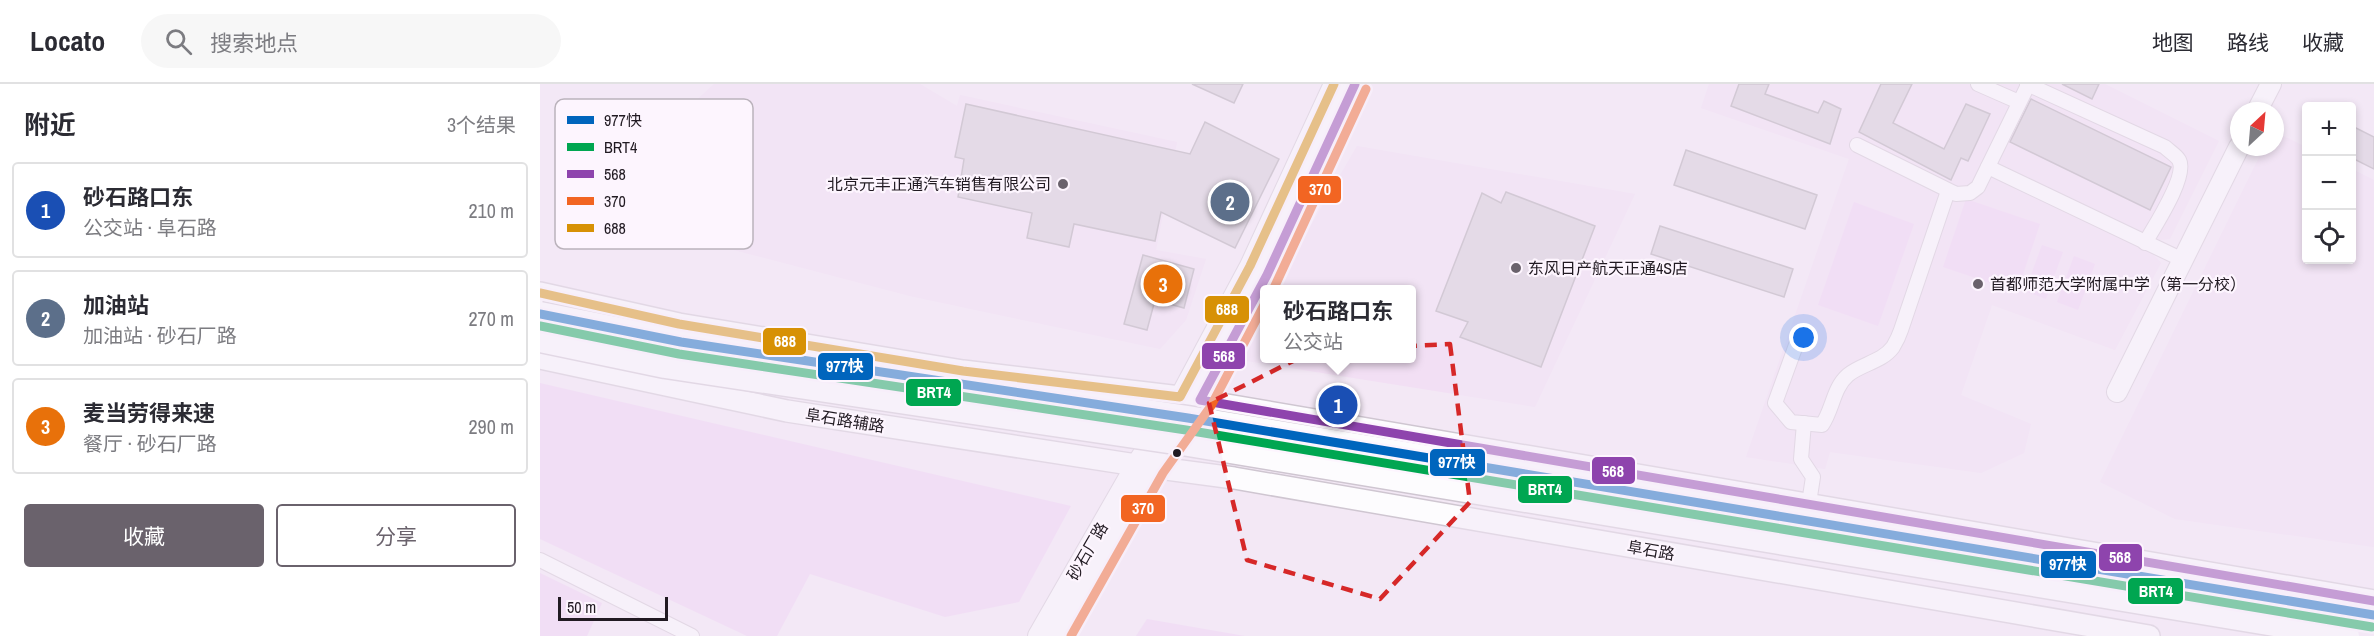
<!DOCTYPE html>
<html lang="zh">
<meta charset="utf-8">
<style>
body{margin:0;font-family:"Archivo Narrow","Noto Sans SC",sans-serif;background:#f7f7f7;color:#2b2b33}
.controls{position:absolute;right:18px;top:18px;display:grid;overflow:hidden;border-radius:6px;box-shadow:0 3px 9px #0003}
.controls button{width:54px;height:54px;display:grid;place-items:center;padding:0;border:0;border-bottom:2px solid #e1e1e2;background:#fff;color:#2b2b33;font:30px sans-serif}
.compass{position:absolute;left:1690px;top:18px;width:54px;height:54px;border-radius:50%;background:#fff;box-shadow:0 3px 9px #0003;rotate:26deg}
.scale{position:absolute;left:18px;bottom:15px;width:110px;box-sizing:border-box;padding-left:6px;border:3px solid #211a22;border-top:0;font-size:16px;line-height:21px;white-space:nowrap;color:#211a22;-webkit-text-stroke:4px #fdf5fe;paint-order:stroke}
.you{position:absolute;left:1264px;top:254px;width:21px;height:21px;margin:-15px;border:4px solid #fff;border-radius:50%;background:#1a73e8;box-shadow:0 0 0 9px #1a73e833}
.badge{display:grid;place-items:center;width:39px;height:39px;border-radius:50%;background:#6a626c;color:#fff;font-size:20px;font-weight:700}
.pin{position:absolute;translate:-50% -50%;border:3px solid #fff;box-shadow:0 2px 6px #0006}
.popup{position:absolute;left:720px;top:201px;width:156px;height:78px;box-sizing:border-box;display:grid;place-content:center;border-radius:6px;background:#fff;filter:drop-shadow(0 2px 4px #0005);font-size:20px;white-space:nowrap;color:#7c7c81}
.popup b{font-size:22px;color:#2b2b33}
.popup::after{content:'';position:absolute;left:50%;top:100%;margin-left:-12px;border:12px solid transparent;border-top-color:#fff}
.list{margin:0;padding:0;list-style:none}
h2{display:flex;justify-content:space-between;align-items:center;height:78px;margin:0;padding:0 24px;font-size:26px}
h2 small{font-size:20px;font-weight:400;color:#7c7c81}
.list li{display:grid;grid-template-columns:39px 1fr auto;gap:18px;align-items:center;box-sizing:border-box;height:96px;margin:0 12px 12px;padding:0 12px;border:2px solid #e1e1e2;border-radius:6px}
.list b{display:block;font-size:22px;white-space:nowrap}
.list p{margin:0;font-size:20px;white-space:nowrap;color:#7c7c81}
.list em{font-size:20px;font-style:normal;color:#7c7c81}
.actions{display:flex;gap:12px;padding:18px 24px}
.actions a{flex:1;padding:14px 0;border:2px solid #6a626c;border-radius:6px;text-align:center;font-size:21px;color:#6a626c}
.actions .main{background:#6a626c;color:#fff}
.icon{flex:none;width:33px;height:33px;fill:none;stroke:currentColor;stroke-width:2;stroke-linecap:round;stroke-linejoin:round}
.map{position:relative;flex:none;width:1834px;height:552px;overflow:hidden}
header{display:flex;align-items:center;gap:36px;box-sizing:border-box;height:84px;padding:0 30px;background:#fff;border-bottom:2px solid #e1e1e2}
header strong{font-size:28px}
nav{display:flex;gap:33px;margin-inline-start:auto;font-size:21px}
.search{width:420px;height:54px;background:#f7f7f7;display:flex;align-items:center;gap:15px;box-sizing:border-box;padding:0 21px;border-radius:33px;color:#7c7c81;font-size:22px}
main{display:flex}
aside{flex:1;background:#fff}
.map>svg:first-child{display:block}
.built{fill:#f2dff4}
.green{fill:#f0d3f4}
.building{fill:#d3cad4;stroke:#aca4ad;stroke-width:1.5}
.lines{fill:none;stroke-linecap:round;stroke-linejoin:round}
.street-casing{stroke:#cfc6d1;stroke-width:16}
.secondary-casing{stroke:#cfc6d1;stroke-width:22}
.primary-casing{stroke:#cfc6d1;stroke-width:24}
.street{stroke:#fdfcfe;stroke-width:14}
.secondary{stroke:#fdfcfe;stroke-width:20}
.primary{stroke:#fdfcfe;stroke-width:21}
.highway-bridge-casing{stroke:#cfc6d1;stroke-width:27;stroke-linecap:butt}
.highway-bridge{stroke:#fdfcfe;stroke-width:24}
.bus-1-casing{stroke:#fdf5fe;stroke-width:14}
.bus-2-casing{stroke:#fdf5fe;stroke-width:14}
.bus-3-casing{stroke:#fdf5fe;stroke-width:14}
.bus-4-casing{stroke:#fdf5fe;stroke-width:14}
.bus-5-casing{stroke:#fdf5fe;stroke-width:14}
.bus-1{stroke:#0065bd;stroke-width:9}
.bus-2{stroke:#00a651;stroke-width:9}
.bus-3{stroke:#8e44ad;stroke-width:9}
.bus-4{stroke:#f26522;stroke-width:9}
.bus-5{stroke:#d79105;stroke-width:9}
.marked{fill:none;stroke:#d62828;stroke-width:4.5;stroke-dasharray:12 8;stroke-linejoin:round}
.poi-dot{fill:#6a626c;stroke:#fdf5fe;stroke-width:2}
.bus-dot{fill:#211a22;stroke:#fdf5fe;stroke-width:2}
.labels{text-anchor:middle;stroke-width:4.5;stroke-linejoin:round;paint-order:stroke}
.poi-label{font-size:16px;fill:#211a22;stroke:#fdf5fe;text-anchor:start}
.street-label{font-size:16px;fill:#211a22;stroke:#fdf5fe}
.key{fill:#fdf5fe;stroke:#bbb3bc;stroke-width:1.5}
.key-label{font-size:16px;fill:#211a22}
.line-badge{stroke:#fdf5fe;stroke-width:2}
.badge-label{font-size:16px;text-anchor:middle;font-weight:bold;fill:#fff}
</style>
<header>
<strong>Locato</strong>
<div class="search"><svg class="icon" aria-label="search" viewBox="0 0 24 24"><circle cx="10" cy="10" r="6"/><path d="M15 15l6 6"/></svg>搜索地点</div>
<nav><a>地图</a><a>路线</a><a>收藏</a></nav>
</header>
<main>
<aside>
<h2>附近<small>3个结果</small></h2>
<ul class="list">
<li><span class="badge" style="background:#1a4fb4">1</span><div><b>砂石路口东</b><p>公交站 · 阜石路</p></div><em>210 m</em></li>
<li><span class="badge" style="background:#5c6f8a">2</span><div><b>加油站</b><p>加油站 · 砂石厂路</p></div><em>270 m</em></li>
<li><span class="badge" style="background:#e8710a">3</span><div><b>麦当劳得来速</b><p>餐厅 · 砂石厂路</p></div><em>290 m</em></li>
</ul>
<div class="actions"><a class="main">收藏</a><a>分享</a></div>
</aside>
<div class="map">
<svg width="1834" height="552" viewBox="0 0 1834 552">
<rect width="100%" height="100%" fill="#f3e8f5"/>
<g class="built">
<polygon points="174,0 380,0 417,22 420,11 637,58 616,166 666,175 646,236 620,265 370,212 37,125"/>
<polygon points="1169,0 1565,0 1679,57 1630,155 1618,156 1612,169 1621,179 1575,266 1452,221 1421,311 1491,340 1484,369 1441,389 1290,368 1285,385 1206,373 1309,75 1161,24"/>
<polygon points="1735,48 1766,63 1766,176 1812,176 1812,85 1834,96 1834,463 1635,435 1560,398 1724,63 1735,63"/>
<polygon points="817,62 1095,110 995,323 694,275 724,222 724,274 872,274 872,206 734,205"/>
</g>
<g class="green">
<polygon points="1426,115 1500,140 1477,208 1403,183"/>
<polygon points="1314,118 1374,140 1338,242 1278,221"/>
<polygon points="1502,161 1523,168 1506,215 1485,207"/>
<polygon points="1534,172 1555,180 1538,226 1517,218"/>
<polygon points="0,299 531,422 479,518 405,533 270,490 237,552 207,552 0,455"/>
<polygon points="0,489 62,519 47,552 0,552"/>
<polygon points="607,535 705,552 596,552"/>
</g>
<g class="building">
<polygon points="652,0 703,0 694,19"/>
<polygon points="1199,0 1229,0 1225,10 1278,29 1284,17 1301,25 1290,60 1191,22"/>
<polygon points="1341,0 1372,0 1353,39 1404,65 1426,20 1450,30 1428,77 1421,74 1411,96 1319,48"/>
<polygon points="1522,0 1559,0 1552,15"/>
<polygon points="1491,15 1631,83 1610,126 1470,58"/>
<polygon points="426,20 650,70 665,38 739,75 695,164 621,128 615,157 534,140 529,163 487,154 492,129 418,113 424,75 415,73"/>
<polygon points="1812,42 1834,53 1834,85 1812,74"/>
<polygon points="1146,66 1277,111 1265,145 1134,101"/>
<polygon points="966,108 1055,142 1001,283 920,253 928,238 896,227 942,109 961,119"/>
<polygon points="1120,142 1253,185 1244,213 1111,170"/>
<polygon points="603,171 654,185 644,224 615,216 607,246 584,240"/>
</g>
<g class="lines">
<g class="street-casing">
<g id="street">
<polyline points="1438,0 1479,18"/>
<path d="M1487,0L1625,63C1629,67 1636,71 1639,76C1648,92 1614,143 1605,159"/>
<polyline points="1317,61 1416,110 1430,109 1438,103 1488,1"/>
<polyline points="1448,83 1643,176"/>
<path d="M1260,250L1235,319L1251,338L1282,341C1293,325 1293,304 1308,291C1321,280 1342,278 1353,263C1356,258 1359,252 1361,246L1408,107"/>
<polyline points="1264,339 1261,375 1273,393 1269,419"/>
<polyline points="0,476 152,552"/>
</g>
</g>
<g class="secondary-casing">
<g id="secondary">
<polyline points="1717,27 1731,0"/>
<polyline points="1577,308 1699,63"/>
<polyline points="498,552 596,381 640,313 710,182 794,0"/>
<polyline points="517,552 613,383 660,316 727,191 815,0"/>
</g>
</g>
<g class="primary-casing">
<g id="primary">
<polyline points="0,209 139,240 423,287 640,313 1834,517"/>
<polyline points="0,274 247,327 596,381 694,394 1609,552"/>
</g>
</g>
<use href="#street" class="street"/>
<use href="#secondary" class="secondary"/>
<use href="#primary" class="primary"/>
<g class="highway-bridge-casing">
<g id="highway-bridge">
<polyline points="0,230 141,258 648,334 1834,531"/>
<polyline points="0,256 125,282 648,360 1807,552"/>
</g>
</g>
<use href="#highway-bridge" class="highway-bridge"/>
<g class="bus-1-casing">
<polyline id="bus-1" points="0,230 141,258 648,334 1834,531"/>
</g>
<g class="bus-2-casing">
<polyline id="bus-2" points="0,242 139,270 646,346 1832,543"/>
</g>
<g class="bus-3-casing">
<polyline id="bus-3" points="815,0 727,191 660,316 1834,517"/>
</g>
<g class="bus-4-casing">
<g id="bus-4">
<polyline points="733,206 826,5"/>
<polyline points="531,552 623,389 671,322 724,221"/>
</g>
</g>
<g class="bus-5-casing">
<polyline id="bus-5" points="0,209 139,240 423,287 640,313 710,182 794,0"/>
</g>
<use href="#bus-1" class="bus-1"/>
<use href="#bus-2" class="bus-2"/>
<use href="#bus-3" class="bus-3"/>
<use href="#bus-4" class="bus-4"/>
<use href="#bus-5" class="bus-5"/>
</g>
<path d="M0 0H1834V552H0ZM910,260L930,418L840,515L707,476L669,319L773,267Z" fill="#f3e8f5" fill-opacity=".55" fill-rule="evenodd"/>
<path class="marked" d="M910,260L930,418L840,515L707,476L669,319L773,267Z"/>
<g class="poi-dot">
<circle cx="523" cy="100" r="6"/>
<circle cx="976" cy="184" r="6"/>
<circle cx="1438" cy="200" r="6"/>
</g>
<circle class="bus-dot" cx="637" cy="369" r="5"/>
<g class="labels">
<g class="poi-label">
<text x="511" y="106" text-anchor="end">北京元丰正通汽车销售有限公司</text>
<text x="988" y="190">东风日产航天正通4S店</text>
<text x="1450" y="206">首都师范大学附属中学（第一分校）</text>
</g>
<g class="street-label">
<text transform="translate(305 336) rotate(9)" y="6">阜石路辅路</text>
<text transform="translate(1111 466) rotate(10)" y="6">阜石路</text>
<text transform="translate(547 467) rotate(-60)" y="6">砂石厂路</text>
</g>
</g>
<rect x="15" y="15" width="198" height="150" rx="9" class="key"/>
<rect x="27" y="32" width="27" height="8" fill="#0065bd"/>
<rect x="27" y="59" width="27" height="8" fill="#00a651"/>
<rect x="27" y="86" width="27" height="8" fill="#8e44ad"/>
<rect x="27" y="113" width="27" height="8" fill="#f26522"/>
<rect x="27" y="140" width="27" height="8" fill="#d79105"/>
<g class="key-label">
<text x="64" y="42">977快</text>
<text x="64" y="69">BRT4</text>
<text x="64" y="96">568</text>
<text x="64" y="123">370</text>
<text x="64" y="150">688</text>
</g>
<g class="line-badge">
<rect x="757" y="91" width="45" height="29" rx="6" fill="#f26522"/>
<rect x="664" y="211" width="46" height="29" rx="6" fill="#d79105"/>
<rect x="222" y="243" width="45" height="29" rx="6" fill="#d79105"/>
<rect x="661" y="258" width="45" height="28" rx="6" fill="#8e44ad"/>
<rect x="277" y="268" width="57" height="29" rx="6" fill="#0065bd"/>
<rect x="365" y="294" width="57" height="29" rx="6" fill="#00a651"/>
<rect x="889" y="364" width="57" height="29" rx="6" fill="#0065bd"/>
<rect x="1051" y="372" width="45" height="29" rx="6" fill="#8e44ad"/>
<rect x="977" y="391" width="56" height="29" rx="6" fill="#00a651"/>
<rect x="580" y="410" width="46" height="29" rx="6" fill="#f26522"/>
<rect x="1558" y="459" width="45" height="29" rx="6" fill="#8e44ad"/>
<rect x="1500" y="466" width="57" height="29" rx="6" fill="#0065bd"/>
<rect x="1587" y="493" width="57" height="28" rx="6" fill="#00a651"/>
</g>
<g class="badge-label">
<text x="780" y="111">370</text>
<text x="687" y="231">688</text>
<text x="245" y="263">688</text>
<text x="684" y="278">568</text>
<text x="305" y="288">977快</text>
<text x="394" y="314">BRT4</text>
<text x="917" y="384">977快</text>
<text x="1073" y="393">568</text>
<text x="1005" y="411">BRT4</text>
<text x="603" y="430">370</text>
<text x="1580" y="479">568</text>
<text x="1528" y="486">977快</text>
<text x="1616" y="513">BRT4</text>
</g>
</svg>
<div class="controls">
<button>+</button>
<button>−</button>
<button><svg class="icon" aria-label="locate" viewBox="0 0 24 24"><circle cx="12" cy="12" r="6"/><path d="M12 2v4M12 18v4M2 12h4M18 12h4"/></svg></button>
</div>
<svg class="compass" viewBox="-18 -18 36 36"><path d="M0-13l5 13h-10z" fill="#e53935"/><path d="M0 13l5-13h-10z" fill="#7c7c81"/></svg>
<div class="scale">50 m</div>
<div class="you"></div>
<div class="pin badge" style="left:798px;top:321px;background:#1a4fb4">1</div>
<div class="popup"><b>砂石路口东</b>公交站</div>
<div class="pin badge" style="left:690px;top:118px;background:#5c6f8a">2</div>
<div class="pin badge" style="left:623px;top:200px;background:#e8710a">3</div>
</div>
</main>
